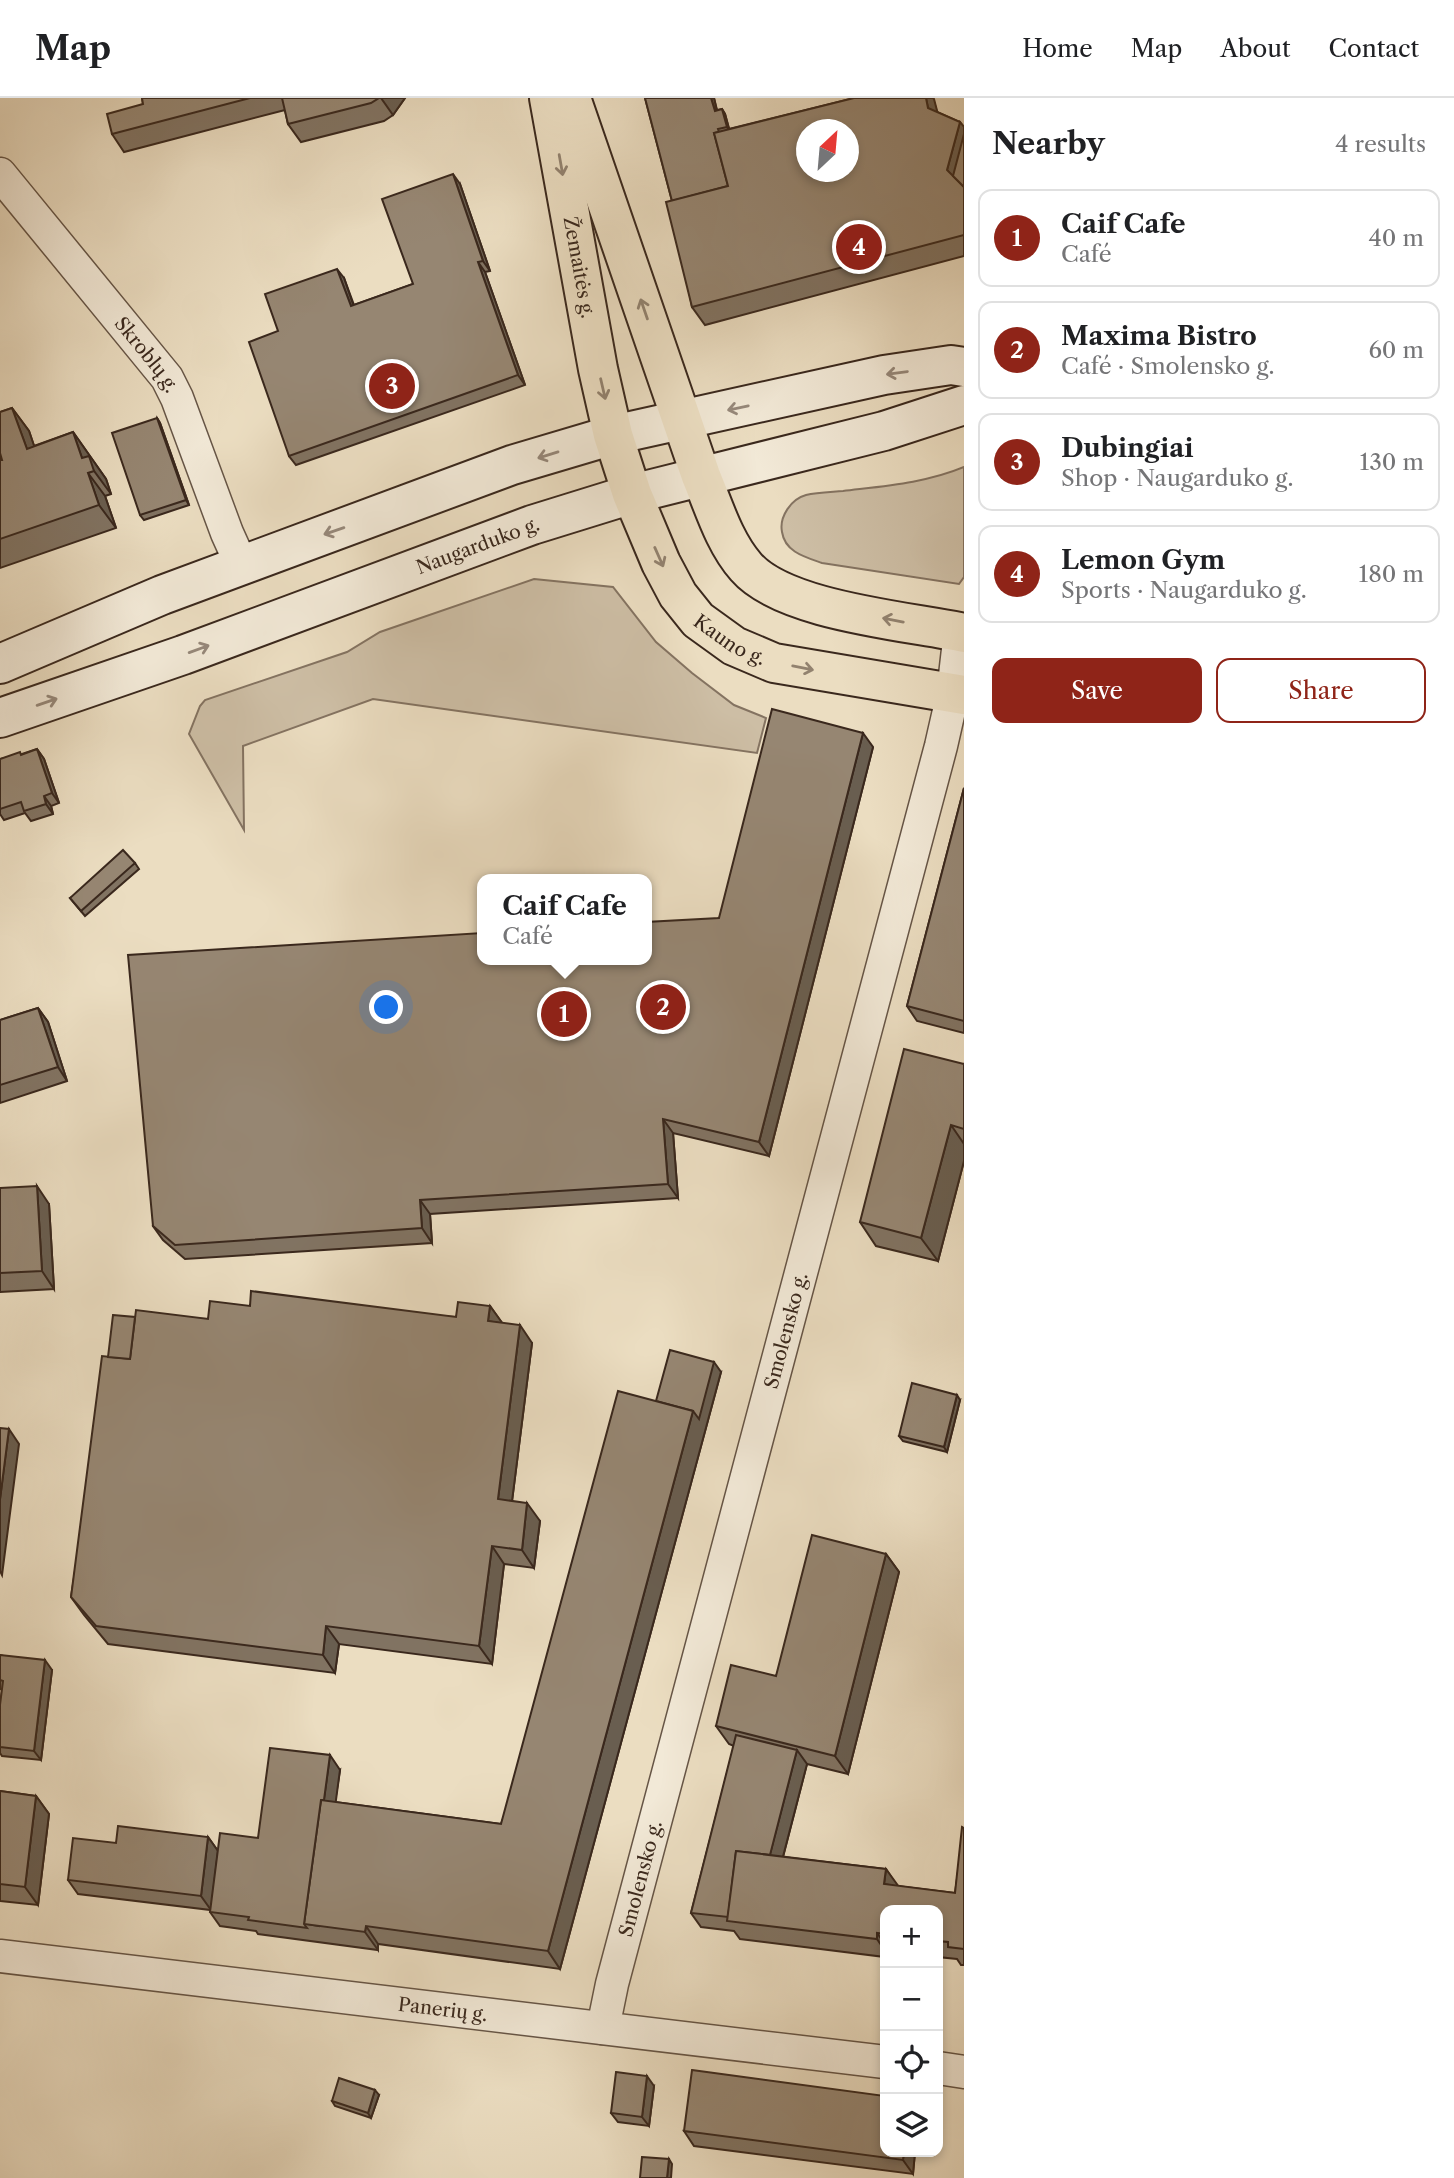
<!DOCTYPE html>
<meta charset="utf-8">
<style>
body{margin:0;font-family:"Libre Caslon Text",serif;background:#f2f2f2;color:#202124}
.controls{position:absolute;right:21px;bottom:21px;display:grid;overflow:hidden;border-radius:14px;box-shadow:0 4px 10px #0003}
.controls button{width:63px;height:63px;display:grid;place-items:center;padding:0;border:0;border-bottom:2px solid #e0e0e0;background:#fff;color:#202124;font:35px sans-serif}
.compass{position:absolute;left:796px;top:21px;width:63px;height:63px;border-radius:50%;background:#fff;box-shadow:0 4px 10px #0003;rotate:26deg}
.you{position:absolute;left:387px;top:910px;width:24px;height:24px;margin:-18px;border:5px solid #fff;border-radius:50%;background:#1a73e8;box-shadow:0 0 0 10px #1a73e833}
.badge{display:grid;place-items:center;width:46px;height:46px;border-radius:50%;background:#8f2418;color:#fff;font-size:23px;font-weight:700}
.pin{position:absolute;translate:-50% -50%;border:4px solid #fff;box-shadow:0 2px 7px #0006}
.popup{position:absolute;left:477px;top:776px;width:175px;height:91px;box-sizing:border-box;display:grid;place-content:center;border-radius:14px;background:#fff;filter:drop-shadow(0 2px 5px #0005);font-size:23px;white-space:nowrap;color:#757577}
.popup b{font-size:26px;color:#202124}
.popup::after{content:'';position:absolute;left:50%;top:100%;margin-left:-14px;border:14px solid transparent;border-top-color:#fff}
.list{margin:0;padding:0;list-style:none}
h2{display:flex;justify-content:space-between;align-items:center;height:91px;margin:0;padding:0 28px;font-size:30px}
h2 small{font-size:23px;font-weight:400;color:#757577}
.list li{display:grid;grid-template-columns:46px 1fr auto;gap:21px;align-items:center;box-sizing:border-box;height:98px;margin:0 14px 14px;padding:0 14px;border:2px solid #e0e0e0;border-radius:14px}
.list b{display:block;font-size:26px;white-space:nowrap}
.list p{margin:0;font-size:23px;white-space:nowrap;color:#757577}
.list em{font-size:23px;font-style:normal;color:#757577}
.actions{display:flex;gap:14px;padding:21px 28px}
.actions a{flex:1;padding:16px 0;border:2px solid #8f2418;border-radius:14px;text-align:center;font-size:24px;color:#8f2418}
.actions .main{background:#8f2418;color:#fff}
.icon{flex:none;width:38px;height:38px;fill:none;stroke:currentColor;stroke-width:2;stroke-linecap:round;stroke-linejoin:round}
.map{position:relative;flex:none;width:964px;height:2080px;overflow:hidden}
header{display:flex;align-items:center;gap:42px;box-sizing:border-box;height:98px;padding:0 35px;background:#fff;border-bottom:2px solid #e0e0e0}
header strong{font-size:33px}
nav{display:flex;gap:38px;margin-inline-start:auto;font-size:24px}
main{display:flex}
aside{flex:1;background:#fff}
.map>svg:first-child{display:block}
.green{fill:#cdbea5;stroke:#847361;stroke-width:2}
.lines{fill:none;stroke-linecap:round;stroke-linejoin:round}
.minor-casing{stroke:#665546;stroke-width:35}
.secondary-casing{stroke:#3a281d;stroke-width:42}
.primary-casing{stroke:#3a281d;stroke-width:42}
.minor{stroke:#f2e9d7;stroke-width:32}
.secondary{stroke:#f2e9d7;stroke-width:38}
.primary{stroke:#ebddc1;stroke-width:38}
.wall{fill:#817362;stroke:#3a281d;stroke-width:2}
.shaded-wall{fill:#695e50;stroke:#3a281d;stroke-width:2}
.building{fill:#968672;stroke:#3a281d;stroke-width:2;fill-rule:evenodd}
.oneway{stroke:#92826f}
.oneway2{stroke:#96887a}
.labels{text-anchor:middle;stroke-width:5;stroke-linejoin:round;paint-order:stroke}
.street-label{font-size:19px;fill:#3a281d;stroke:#f2e9d7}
</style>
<header>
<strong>Map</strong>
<nav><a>Home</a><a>Map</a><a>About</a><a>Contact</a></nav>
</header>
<main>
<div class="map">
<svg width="964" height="2080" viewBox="0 0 964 2080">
<rect width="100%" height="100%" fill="#ebddc1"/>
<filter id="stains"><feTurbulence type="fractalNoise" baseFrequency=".00286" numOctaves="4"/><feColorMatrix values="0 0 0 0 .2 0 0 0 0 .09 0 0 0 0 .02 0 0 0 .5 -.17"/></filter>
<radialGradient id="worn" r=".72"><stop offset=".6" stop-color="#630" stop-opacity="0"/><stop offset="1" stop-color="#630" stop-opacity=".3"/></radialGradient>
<g class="green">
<path d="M964,369V479L959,486L822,465C805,459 785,454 782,434C779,419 791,401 806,397C817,394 831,394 843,393C884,388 926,385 964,369Z"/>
<polygon points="534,481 613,489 656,544 692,575 734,607 766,620 757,655 373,601 243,648 244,732 189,636 200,608 205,602 347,554 380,534"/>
</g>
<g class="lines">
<g class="minor-casing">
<g id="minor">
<path id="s1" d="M0,76L167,280L177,300L227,435L241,466"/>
<path id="s2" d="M0,1858L885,1964"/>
<path id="s3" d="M603,1930L612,1886L941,648L953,595L960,534"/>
<polyline points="938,1970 964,1974"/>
</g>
</g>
<g class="secondary-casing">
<g id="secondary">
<polyline points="0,566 162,497 512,367 613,337 884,277 951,267 964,269"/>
<path id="s4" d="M0,620L183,557L532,427L632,396L884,333L964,307"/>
</g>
</g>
<g class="primary-casing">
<g id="primary">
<path id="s5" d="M549,0L598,271L613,337L632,396L661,465L678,497L698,522L734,548L774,565L964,597"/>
<path d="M571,0L701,378C714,409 724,444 746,469C784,513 907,523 964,535"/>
</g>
</g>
<use href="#minor" class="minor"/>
<use href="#secondary" class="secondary"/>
<use href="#primary" class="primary"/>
</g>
<g class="wall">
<polygon points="142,0 405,0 393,17 384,23 301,44 288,26 285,12 124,54 112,36 143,6"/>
<polygon points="645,0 714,0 717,12 722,11 725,16 729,31 854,0 933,0 937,14 960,24 964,29 964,158 705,227 692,209 672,103"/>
<polygon points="460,86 490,173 485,174 525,287 296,367 289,358 278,233 344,180 354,207 413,186"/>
<polygon points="12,310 29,333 34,348 73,334 106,381 111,396 105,398 116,430 0,470 0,314"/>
<polygon points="157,320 160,325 189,407 144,422 140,417"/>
<polygon points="873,649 769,1058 673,1035 678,1100 430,1116 432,1145 185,1161 163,1142 153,1128 719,820"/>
<polygon points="37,651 44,661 59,705 51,708 53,716 31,723 25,715 4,722 0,716 0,661 22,656"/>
<polygon points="964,690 964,935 917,923 907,908"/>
<polygon points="135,765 139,771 85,818 70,800"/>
<polygon points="38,910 48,924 67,983 0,1005 0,922"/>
<polygon points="964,966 964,1063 938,1163 876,1148 860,1124"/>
<polygon points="0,1090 49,1106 54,1191 0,1194"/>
<polygon points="250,1208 456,1219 490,1208 502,1225 532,1245 512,1403 540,1423 534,1470 504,1466 492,1566 339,1546 335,1575 108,1546 84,1517 71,1499 108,1259 135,1219 208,1221"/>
<polygon points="721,1274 560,1871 378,1846 378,1852 258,1836 256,1833 220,1828 210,1814 210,1812 78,1796 68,1782 116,1745 208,1739 218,1753 258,1740 340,1672 335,1704 501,1726 656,1303"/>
<polygon points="960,1302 947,1354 903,1343 899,1338"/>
<polygon points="886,1456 899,1474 848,1676 807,1666 783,1759 886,1771 897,1788 955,1795 964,1730 964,1867 961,1867 957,1861 938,1859 938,1812 885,1812 885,1859 740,1841 734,1833 701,1829 691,1815 734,1648 729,1646 716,1628 776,1578"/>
<polygon points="0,1557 52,1572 41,1662 2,1658 0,1655 0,1607 2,1592 0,1591"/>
<polygon points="0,1693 36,1698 49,1716 38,1807 0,1803"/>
<polygon points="654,1988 649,2028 618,2024 611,2015"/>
<polygon points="379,1997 371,2020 335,2008 332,2003"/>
<polygon points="684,2033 915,2054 913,2076 694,2048"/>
</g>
<g class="shaded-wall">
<polygon points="381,0 405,0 393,17"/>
<polygon points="711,0 714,0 718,18 715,13"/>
<polygon points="926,0 933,0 934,1 941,28 928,10"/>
<polygon points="722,11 725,16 730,34 727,29"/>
<polygon points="960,24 964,29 964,74 960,88 947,72"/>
<polygon points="453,76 460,86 490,173 483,163"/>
<polygon points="478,164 485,174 525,287 518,277"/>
<polygon points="337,171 344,180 357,218 351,208"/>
<polygon points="12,310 29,333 43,374 27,351"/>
<polygon points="157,320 160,325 189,407 186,402"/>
<polygon points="73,334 106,381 111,396 94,373 82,360"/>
<polygon points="88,375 105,398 116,430 99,407"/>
<polygon points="863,635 873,649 769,1058 759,1044"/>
<polygon points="37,651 44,661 59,705 52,695"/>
<polygon points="44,698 51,708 53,716 46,706"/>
<polygon points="38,910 48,924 67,983 58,969"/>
<polygon points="663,1021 673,1035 678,1100 668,1086"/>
<polygon points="951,1027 964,1046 964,1063 938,1163 921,1140"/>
<polygon points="37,1088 49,1106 54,1191 42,1173"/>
<polygon points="420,1102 430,1116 432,1145 422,1130"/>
<polygon points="490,1208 503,1226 488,1223"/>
<polygon points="520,1227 532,1245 510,1419 498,1401"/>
<polygon points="714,1264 721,1274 560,1871 548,1853 693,1313"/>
<polygon points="957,1297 960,1302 947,1354 944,1349"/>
<polygon points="9,1331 19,1346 2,1477 0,1473 0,1401"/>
<polygon points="527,1405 540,1423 534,1470 522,1452"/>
<polygon points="492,1448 504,1466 492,1566 479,1548"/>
<polygon points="886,1456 899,1474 848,1676 835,1658"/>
<polygon points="326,1528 339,1546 335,1575 323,1557"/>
<polygon points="45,1562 52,1572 41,1662 34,1653"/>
<polygon points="797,1652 807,1666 779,1774 769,1760"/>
<polygon points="330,1657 340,1672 319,1828 307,1826"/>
<polygon points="36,1698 49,1716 38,1807 25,1789"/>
<polygon points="208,1739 218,1753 211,1812 201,1798"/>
<polygon points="886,1771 899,1789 884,1786"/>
<polygon points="366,1828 378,1846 378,1852 365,1834"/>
<polygon points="877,1835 885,1846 885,1853 877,1841"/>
<polygon points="647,1978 654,1988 649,2028 642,2019"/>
<polygon points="375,1992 379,1997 371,2020 368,2015"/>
<polygon points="904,2054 915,2054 913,2076 903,2062"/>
<polygon points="669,2061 672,2066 671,2080 667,2080"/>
</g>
<g class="building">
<polygon points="142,0 250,0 112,36 107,16 143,6"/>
<polygon points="282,0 379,0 371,5 288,26"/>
<polygon points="645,0 711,0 715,13 722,11 727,29 718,31 719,34 714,35 728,88 672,103"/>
<path d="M854,0H926L928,10L960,24L947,72L964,89V137L692,209L666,104L728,88L714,35ZM807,32H849V74H807Z"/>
<polygon points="964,36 964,89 953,78"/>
<polygon points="453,76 483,163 478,164 518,277 289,358 249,244 278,233 265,196 337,171 351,208 413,186 382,101"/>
<polygon points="12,310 27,351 73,334 82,360 89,358 94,373 88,375 99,407 0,441 0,362 2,362 0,355 0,314"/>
<polygon points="157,320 186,402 140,417 112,335"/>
<polygon points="772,611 863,635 759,1044 663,1021 668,1086 420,1102 422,1130 175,1147 153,1128 128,857 482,835 482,862 646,862 646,824 719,820"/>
<polygon points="37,651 52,695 44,698 46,706 24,713 21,704 0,711 0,661 20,654 21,657"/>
<polygon points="964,690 964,923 907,908"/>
<polygon points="123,752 135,765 81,813 70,800"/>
<polygon points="38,910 58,969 0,987 0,922"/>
<polygon points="904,951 964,966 964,1031 951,1027 921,1140 860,1124"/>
<polygon points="37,1088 42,1173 0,1175 0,1090"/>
<polygon points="251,1193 456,1219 458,1204 490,1208 488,1223 520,1227 498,1401 527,1405 522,1452 492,1448 479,1548 326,1528 323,1557 96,1528 71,1499 102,1258 130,1261 136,1212 208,1221 210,1203 250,1208"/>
<polygon points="113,1217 135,1219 130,1261 108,1259"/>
<polygon points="670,1252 714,1264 699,1321 693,1313 656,1303"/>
<polygon points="912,1285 957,1297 944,1349 899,1338"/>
<polygon points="618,1293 693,1313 548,1853 366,1828 365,1834 304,1826 321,1702 501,1726"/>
<polygon points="0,1330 9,1331 0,1401"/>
<polygon points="812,1437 886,1456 835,1658 716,1628 731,1567 776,1578"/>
<polygon points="0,1557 45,1562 34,1653 0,1649 0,1607 3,1583 0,1582"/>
<polygon points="736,1637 797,1652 770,1757 736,1753 728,1819 691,1815"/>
<polygon points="270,1650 330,1657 324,1702 321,1702 304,1826 307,1830 248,1822 249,1819 210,1814 220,1735 258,1740"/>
<polygon points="0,1693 36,1698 25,1789 0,1786"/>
<polygon points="118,1728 208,1739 201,1798 68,1782 73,1740 116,1745"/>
<polygon points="962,1729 964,1730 964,1851 948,1849 948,1844 938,1843 938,1812 885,1812 885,1836 877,1835 877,1841 727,1823 736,1753 886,1771 884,1786 955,1795"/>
<polygon points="692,1972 885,1998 885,2054 904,2054 903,2062 684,2033"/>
<polygon points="616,1974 647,1978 642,2019 611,2015"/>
<polygon points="339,1980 375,1992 368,2015 332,2003"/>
<polygon points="642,2059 669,2061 667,2080 640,2080"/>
</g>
<defs><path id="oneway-shaft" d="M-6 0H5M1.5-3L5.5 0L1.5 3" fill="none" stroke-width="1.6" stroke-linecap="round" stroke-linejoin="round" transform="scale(1.75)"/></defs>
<g class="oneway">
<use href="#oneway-shaft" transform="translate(561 67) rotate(80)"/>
<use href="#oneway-shaft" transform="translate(644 211) rotate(-109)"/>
<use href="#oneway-shaft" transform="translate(603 291) rotate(77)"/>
<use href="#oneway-shaft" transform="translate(659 459) rotate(66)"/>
<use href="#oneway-shaft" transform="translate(893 522) rotate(-169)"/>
<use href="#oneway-shaft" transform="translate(803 570) rotate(11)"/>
</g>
<g class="oneway2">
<use href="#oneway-shaft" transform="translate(897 275) rotate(172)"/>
<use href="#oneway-shaft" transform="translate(738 310) rotate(168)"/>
<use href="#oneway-shaft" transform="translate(548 357) rotate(163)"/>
<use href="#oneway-shaft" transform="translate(334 433) rotate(161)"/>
<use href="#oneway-shaft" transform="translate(199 551) rotate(-20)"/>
<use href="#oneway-shaft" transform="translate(47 604) rotate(-19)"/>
</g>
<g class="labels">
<g class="street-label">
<text dy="7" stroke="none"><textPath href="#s5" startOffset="172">Žemaitės g.</textPath></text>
<text dy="7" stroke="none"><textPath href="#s1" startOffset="233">Skroblų g.</textPath></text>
<text dy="7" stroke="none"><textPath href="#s4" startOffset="508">Naugarduko g.</textPath></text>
<text dy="7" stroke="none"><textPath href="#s5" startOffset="586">Kauno g.</textPath></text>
<text dy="7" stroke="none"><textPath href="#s3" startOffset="721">Smolensko g.</textPath></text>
<text dy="7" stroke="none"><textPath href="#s3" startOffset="154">Smolensko g.</textPath></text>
<text dy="7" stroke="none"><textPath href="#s2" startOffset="446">Panerių g.</textPath></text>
</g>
</g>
<rect width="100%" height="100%" filter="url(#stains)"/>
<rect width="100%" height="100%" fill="url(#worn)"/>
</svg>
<div class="controls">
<button>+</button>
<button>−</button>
<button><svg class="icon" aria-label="locate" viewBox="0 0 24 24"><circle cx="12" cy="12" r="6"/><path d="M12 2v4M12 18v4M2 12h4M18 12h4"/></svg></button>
<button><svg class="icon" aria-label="layers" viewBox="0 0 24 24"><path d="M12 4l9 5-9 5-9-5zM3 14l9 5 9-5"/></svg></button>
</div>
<svg class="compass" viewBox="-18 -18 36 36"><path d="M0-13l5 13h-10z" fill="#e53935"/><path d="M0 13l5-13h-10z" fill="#757577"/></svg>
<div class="you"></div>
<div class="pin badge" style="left:564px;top:916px">1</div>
<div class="popup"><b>Caif Cafe</b>Café</div>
<div class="pin badge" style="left:663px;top:909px">2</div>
<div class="pin badge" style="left:392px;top:288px">3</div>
<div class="pin badge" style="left:859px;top:149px">4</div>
</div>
<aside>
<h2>Nearby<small>4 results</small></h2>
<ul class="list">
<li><span class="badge">1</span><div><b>Caif Cafe</b><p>Café</p></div><em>40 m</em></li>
<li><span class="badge">2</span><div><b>Maxima Bistro</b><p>Café · Smolensko g.</p></div><em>60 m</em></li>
<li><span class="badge">3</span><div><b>Dubingiai</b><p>Shop · Naugarduko g.</p></div><em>130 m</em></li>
<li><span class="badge">4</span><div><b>Lemon Gym</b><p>Sports · Naugarduko g.</p></div><em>180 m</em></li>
</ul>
<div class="actions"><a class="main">Save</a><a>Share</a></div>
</aside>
</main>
